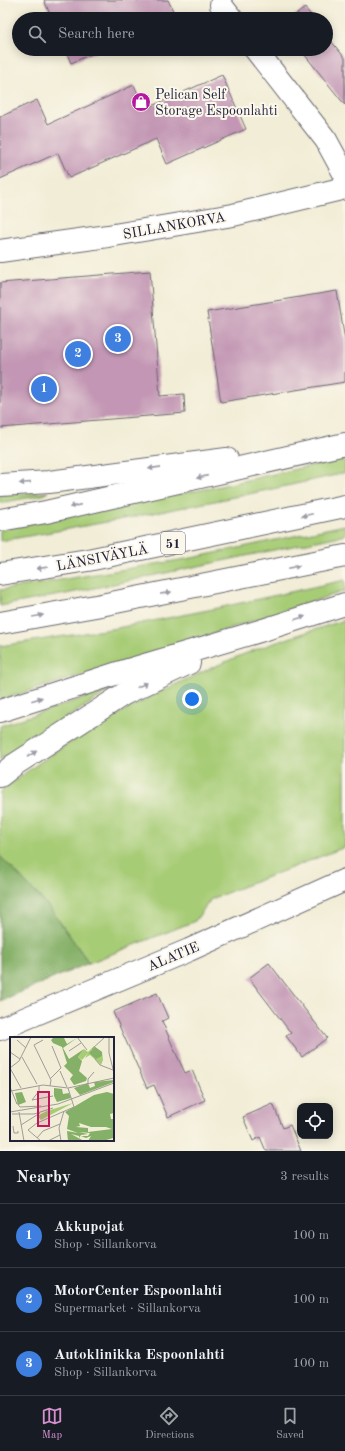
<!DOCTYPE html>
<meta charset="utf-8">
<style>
body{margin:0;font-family:"Old Standard TT",serif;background:#242831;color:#f1f3f6}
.controls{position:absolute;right:12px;bottom:12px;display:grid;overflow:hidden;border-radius:8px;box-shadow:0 2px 10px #0003}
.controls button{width:36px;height:36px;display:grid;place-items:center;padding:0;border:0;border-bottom:1px solid #363941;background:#171b24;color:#f1f3f6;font:20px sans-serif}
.you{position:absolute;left:192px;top:699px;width:14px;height:14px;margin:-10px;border:3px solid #fff;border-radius:50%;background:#1a73e8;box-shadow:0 0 0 6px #1a73e833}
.badge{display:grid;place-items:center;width:26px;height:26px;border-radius:50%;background:#d690ce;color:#fff;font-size:13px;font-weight:700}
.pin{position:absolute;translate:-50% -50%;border:2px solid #fff;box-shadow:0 1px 4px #0006}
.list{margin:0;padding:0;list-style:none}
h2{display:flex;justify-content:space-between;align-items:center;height:52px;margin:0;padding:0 16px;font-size:17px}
h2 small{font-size:13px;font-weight:400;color:#9ea1a6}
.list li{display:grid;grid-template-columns:26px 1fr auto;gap:12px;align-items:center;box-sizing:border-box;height:64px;padding:0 16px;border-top:1px solid #363941}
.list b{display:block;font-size:15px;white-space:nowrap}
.list p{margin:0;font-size:13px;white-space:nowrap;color:#9ea1a6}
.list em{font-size:13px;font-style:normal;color:#9ea1a6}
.icon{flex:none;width:22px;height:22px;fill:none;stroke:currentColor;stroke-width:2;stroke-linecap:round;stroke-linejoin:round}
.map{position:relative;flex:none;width:345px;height:1151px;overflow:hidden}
.search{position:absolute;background:#171b24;box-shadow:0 2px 10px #0003;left:12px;right:12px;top:12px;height:44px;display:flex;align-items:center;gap:10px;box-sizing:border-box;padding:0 14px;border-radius:22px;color:#9ea1a6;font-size:15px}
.sheet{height:244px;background:#171b24}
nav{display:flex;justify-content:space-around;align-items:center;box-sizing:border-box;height:56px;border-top:1px solid #363941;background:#171b24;font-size:11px;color:#9ea1a6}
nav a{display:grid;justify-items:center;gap:2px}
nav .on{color:#d690ce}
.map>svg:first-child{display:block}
.green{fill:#a7cc76;stroke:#647758}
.forest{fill:#85b067;stroke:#546951}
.building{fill:#c296b4}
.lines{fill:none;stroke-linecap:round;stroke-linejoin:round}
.minor-casing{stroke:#6b6971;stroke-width:24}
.highway-casing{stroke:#6b6971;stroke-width:24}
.minor{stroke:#fff;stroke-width:22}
.highway{stroke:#fff;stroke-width:22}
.oneway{fill:#9c9ca7}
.labels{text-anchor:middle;stroke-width:4;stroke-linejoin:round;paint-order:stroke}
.shield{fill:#fbf7ec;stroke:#636270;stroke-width:1}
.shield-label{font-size:13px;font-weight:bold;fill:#22223b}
.poi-label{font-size:14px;fill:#22223b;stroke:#fbf7ec;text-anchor:start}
.street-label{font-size:14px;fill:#22223b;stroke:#fbf7ec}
.inset-road{fill:none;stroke:#9f9c98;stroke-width:1}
.view{fill:#c2185b;fill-opacity:0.15;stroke:#c2185b;stroke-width:2}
.inset-edge{fill:none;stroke:#22223b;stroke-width:2}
</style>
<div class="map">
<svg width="345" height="1151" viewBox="0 0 345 1151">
<rect width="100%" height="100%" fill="#fbf7ec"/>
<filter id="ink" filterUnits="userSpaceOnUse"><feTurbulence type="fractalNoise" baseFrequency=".025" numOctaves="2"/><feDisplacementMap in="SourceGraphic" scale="8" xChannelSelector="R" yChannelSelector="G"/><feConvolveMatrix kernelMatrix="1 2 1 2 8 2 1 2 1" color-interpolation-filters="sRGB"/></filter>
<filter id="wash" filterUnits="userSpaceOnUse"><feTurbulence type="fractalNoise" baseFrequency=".012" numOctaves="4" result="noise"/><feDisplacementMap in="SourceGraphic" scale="16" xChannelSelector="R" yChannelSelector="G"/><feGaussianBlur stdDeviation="0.9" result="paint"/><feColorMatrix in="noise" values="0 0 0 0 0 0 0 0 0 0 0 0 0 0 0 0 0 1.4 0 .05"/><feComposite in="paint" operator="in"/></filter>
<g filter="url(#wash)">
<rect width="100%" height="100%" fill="#f2edd6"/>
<g class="green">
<path d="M345,458V473C231,499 116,521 0,541V530L163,497L216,487Z"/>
<polygon points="48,492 43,495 0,503 0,495"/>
<polygon points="345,525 345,535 66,594 0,606 0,590 192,558"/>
<polygon points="345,580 345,591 160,651 0,700 0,646 117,628 213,609"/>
<path d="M345,620V847L211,899L195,921L89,963L49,907L0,856V792C68,738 146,696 225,662C264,645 305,633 345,620Z"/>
<polygon points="111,689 81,709 40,733 0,760 0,726"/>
</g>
<polygon class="forest" points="0,856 49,907 89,963 0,1001"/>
<g id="blocks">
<g class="building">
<polygon points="44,0 168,0 176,17 172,19 52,19"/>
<polygon points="305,8 314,19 290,19"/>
<polygon points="326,35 345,58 345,105 300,49 326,49"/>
<polygon points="65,49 103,49 71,63"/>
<polygon points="222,75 246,129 167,164 156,139 69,178 58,153 0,179 0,117 37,100 48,124 134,85 145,109"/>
<polygon points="150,271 160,396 184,394 185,413 0,428 0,283"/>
<polygon points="337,291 345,341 345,382 221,402 207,312"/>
<polygon points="269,963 327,1038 302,1057 286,1036 291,1033 249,978"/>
<polygon points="157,993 168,1018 162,1021 174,1049 185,1073 192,1070 205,1100 168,1117 154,1085 147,1088 113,1012"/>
<polygon points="273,1104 283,1128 290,1125 301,1151 266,1151 260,1137 253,1141 243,1117"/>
</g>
</g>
</g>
<g filter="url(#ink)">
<use href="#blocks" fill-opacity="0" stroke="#6b6971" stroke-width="1"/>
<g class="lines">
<g class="minor-casing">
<g id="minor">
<polyline points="221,5 232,19"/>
<polyline points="255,49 326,140 345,175"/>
<polyline points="0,251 108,236 233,215 345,188"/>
<polyline points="0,1029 189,950 345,880"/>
</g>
</g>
<g class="highway-casing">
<g id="highway">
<polyline points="0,485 49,482 227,459"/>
<polyline points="0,520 46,512 345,444"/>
<polyline points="0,574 88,560 345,506"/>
<polyline points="0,623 101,605 345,556"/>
<polyline points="0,711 121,672 263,630 345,604"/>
<polyline points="0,776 14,765 124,694 189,663"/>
</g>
</g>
<use href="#minor" class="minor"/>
<use href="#highway" class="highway"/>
</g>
<defs><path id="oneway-solid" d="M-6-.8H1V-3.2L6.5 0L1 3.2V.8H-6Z"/></defs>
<g class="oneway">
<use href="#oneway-solid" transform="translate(154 468) rotate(172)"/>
<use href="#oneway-solid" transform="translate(202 477) rotate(167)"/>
<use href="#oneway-solid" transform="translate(25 483) rotate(176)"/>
<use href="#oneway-solid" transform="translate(75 506) rotate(167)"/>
<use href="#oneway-solid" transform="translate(307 515) rotate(168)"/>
<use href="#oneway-solid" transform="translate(294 567) rotate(-12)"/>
<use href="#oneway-solid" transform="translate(42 568) rotate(171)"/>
<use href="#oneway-solid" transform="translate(166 593) rotate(-11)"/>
<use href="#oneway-solid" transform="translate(38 616) rotate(-10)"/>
<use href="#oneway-solid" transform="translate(300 618) rotate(-18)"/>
<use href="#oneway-solid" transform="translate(142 685) rotate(-26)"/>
<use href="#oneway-solid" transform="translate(37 699) rotate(-18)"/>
<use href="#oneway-solid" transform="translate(32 754) rotate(-33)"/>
</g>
</g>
<defs>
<g id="shop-disc" transform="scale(1)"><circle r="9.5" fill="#b5179e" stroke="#fbf7ec"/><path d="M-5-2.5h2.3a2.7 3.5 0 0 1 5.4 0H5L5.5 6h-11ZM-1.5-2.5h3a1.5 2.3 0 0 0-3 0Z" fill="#fff"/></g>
</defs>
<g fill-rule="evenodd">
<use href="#shop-disc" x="141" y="102"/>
</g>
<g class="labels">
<rect class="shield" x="161" y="532" width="24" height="22" rx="3"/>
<g class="shield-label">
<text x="173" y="548">51</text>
</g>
<g class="poi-label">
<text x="155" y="99">Pelican Self<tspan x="155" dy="16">Storage Espoonlahti</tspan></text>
</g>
<g class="street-label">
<text transform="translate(174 225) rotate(-10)" y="5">SILLANKORVA</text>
<text transform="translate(102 557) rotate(-11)" y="5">LÄNSIVÄYLÄ</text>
<text transform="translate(173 956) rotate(-23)" y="5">ALATIE</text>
</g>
</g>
<g transform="translate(10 1037)">
<rect width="104" height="104" fill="#f2edd6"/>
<path d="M84,9L92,15L93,23L91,28L80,18L75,21L78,16L72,23L68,20L74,12L78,15ZM63,66L31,83L27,79L37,74Z" fill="#a7cc76"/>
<path d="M44,0L54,1L57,7L67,1L53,11L59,22L74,12L68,20L72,24L69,34L77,41L76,44L64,48L60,42L63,38L54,29L57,26L52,10L43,6L41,3ZM85,10L92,15V19L86,22L79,16ZM104,43V45L70,58L64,51L78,46L80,51L85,49L84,45ZM44,51L52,52L53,57L59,56L61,61L47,65L44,59ZM12,55L16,65L8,68L5,56ZM97,55L104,57V76L100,77L101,82H104L103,101L93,104H78L81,99L76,101L71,99H78L80,96L69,95L78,97L71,98L69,101V99L61,97L74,104H58L57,94L68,96L57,92L59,79L55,75L84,58ZM69,86L81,90H96L102,92L78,95V91L66,90L70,89Z" fill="#85b067" fill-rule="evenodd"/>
<path class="inset-road" d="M67,0L77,13M99,0V16L104,36M7,3L16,11M33,3L24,8L41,43L40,49M82,12L95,0M59,14L71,6M0,15L10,22M12,20L27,47M85,22L90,28L103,33M0,31L9,24L21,0M0,31L11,51M50,34L57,50M40,42L51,31L42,9M78,46V42L84,35M29,49V54L22,63L43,59M0,50L7,67M1,54L33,48L58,51L104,41M6,65L10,70L31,69M0,75L48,67L104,46M9,75L14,104M2,77H24L43,71M11,88L30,76M3,89L4,96H8V94M27,101L33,94L50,87M31,104L18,93L27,86L64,70L58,51M38,104L50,98M51,104L49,91L54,74"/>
<path class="view" d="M28,55H39V89H28Z"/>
<rect width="104" height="104" class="inset-edge"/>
</g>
</svg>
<div class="controls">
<button><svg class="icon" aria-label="locate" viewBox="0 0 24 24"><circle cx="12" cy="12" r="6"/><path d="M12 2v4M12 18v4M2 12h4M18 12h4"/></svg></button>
</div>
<div class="you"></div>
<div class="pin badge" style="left:44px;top:389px;background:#3f7fe0">1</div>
<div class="pin badge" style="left:78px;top:354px;background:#3f7fe0">2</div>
<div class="pin badge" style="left:118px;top:339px;background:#3f7fe0">3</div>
<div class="search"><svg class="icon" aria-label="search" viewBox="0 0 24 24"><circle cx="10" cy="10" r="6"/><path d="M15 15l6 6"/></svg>Search here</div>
</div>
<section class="sheet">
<h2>Nearby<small>3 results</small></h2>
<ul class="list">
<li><span class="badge" style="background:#3f7fe0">1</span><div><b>Akkupojat</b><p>Shop · Sillankorva</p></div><em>100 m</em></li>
<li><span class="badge" style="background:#3f7fe0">2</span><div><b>MotorCenter Espoonlahti</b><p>Supermarket · Sillankorva</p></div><em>100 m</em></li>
<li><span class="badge" style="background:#3f7fe0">3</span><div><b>Autoklinikka Espoonlahti</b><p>Shop · Sillankorva</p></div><em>100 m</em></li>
</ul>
</section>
<nav>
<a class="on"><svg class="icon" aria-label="map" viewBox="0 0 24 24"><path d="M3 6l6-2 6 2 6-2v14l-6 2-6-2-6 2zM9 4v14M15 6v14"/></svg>Map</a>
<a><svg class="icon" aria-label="directions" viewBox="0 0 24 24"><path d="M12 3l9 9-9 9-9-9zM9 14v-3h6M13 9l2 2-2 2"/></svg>Directions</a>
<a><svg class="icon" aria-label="saved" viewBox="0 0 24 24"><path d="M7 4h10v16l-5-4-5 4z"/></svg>Saved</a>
</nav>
